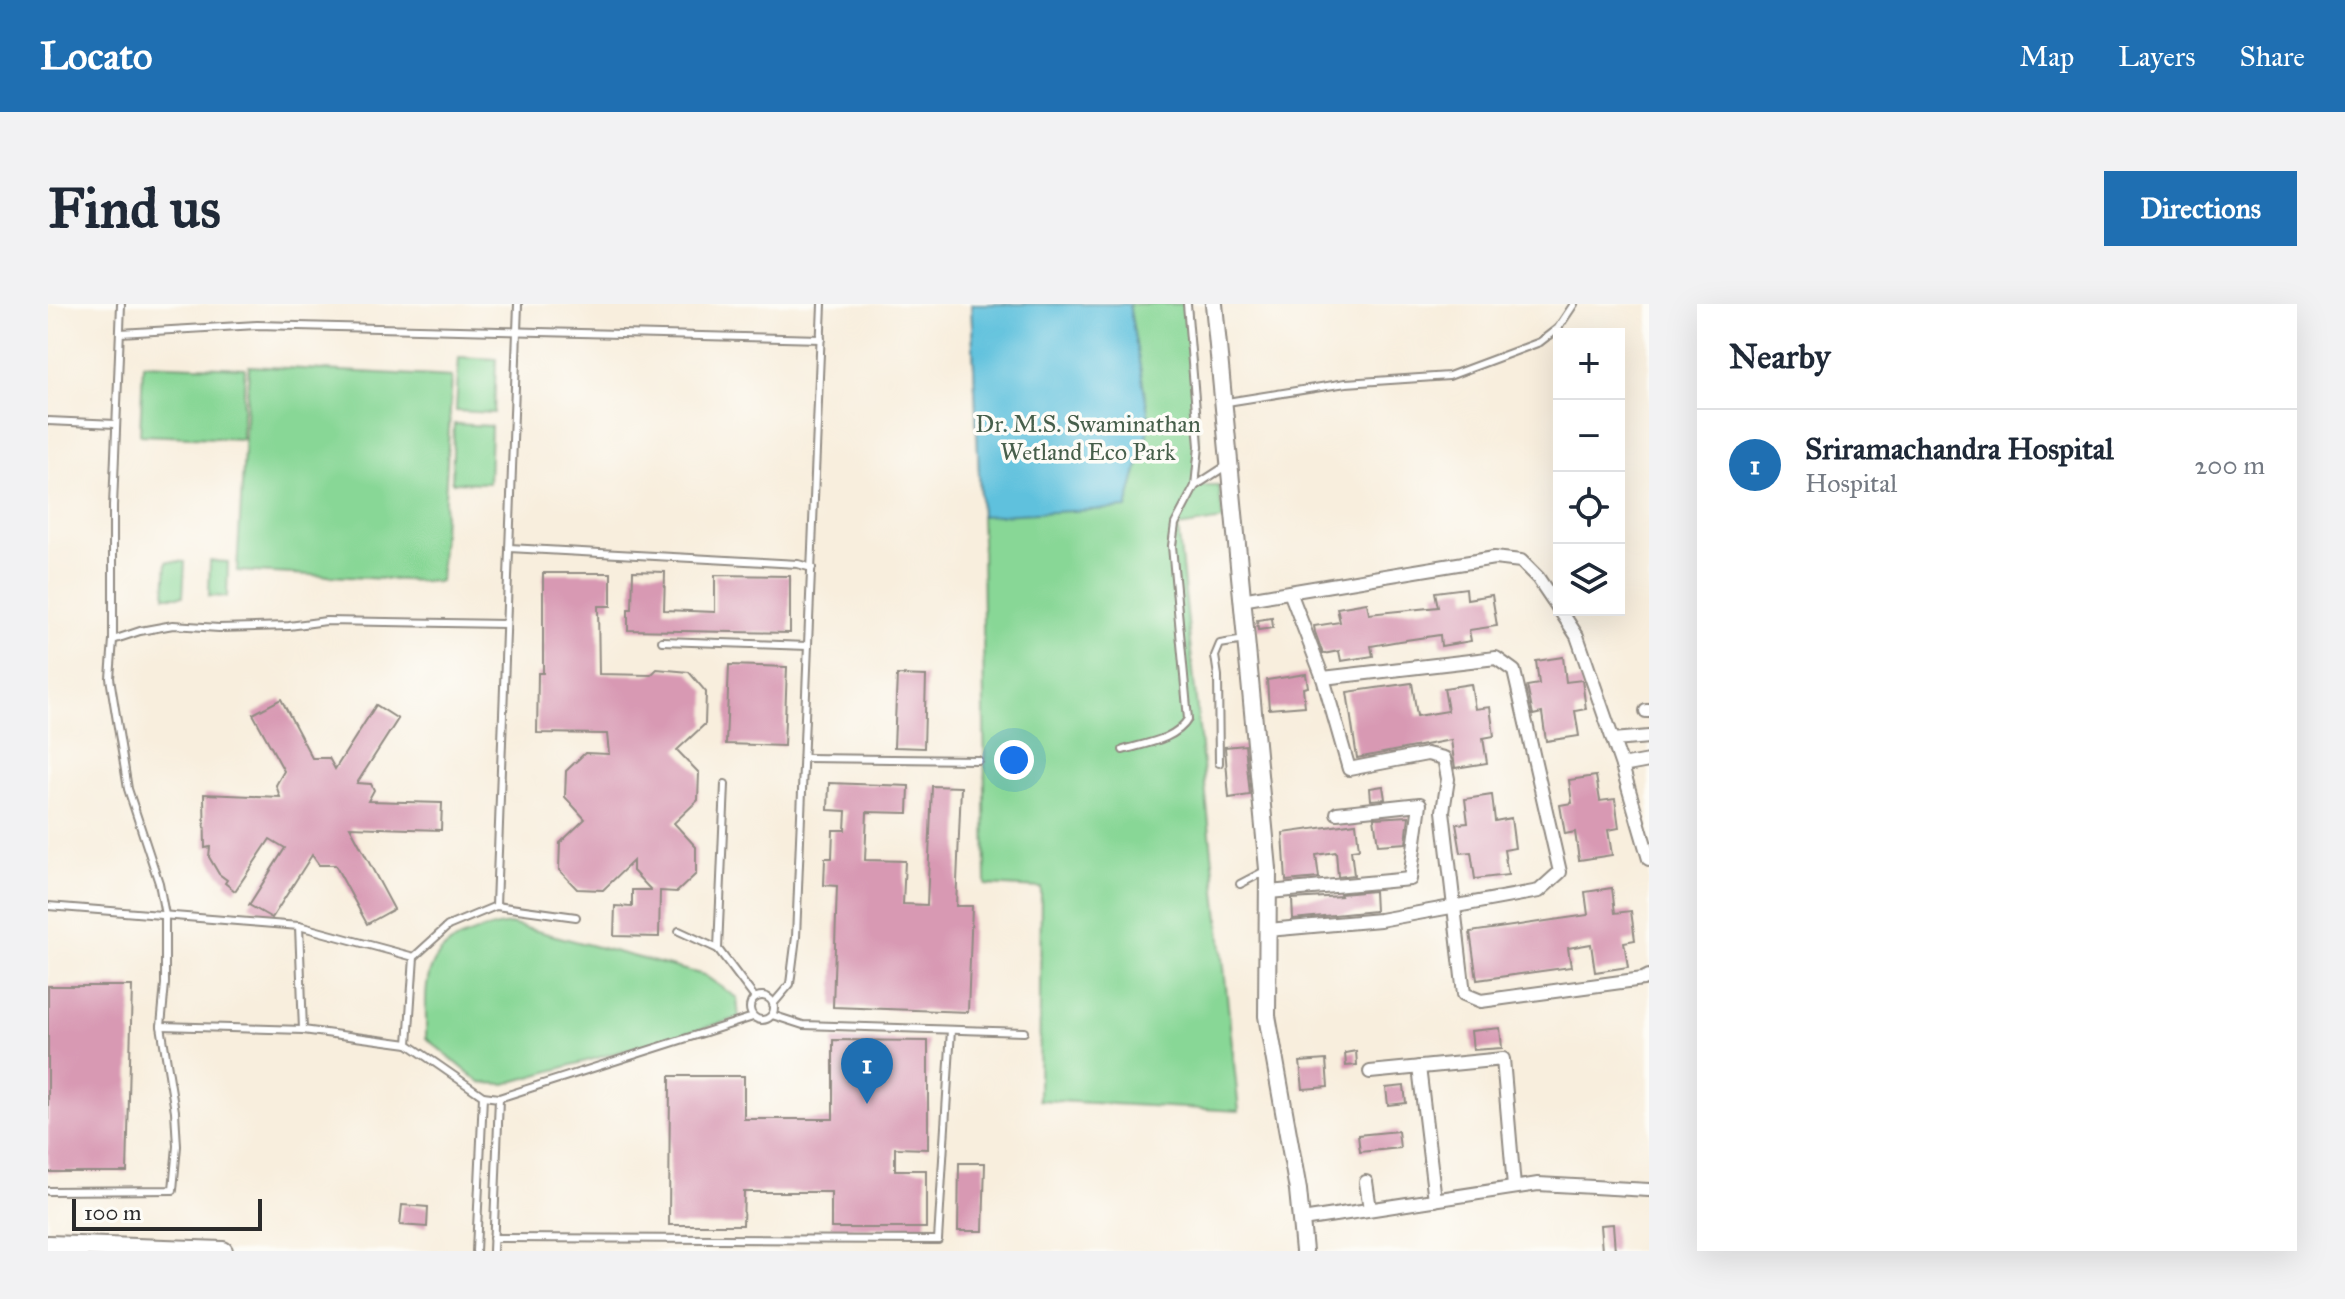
<!DOCTYPE html>
<meta charset="utf-8">
<style>
body{margin:0;font-family:"IM FELL Great Primer",serif;background:#f2f2f3;color:#1f2937}
.controls{position:absolute;right:24px;top:24px;display:grid;overflow:hidden;border-radius:0px;box-shadow:0 8px 32px #0002}
.controls button{width:72px;height:72px;display:grid;place-items:center;padding:0;border:0;border-bottom:2px solid #e0e1e3;background:#fff;color:#1f2937;font:40px sans-serif}
.scale{position:absolute;left:24px;bottom:20px;width:190px;box-sizing:border-box;padding-left:8px;border:4px solid #2b2b2b;border-top:0;font-size:22px;line-height:28px;white-space:nowrap;color:#2b2b2b;-webkit-text-stroke:6px #fdfcf7;paint-order:stroke}
.you{position:absolute;left:966px;top:456px;width:28px;height:28px;margin:-20px;border:6px solid #fff;border-radius:50%;background:#1a73e8;box-shadow:0 0 0 12px #1a73e833}
.badge{display:grid;place-items:center;width:52px;height:52px;border-radius:50%;background:#1f6fb2;color:#fff;font-size:26px;font-weight:700}
.pin{position:absolute;translate:-50% -66px;filter:drop-shadow(0 2px 4px #0008)}
.pin::after{content:'';position:absolute;top:42px;width:28px;height:24px;background:inherit;clip-path:polygon(0 0,100% 0,50% 100%)}
.list{margin:0;padding:0;list-style:none}
h2{display:flex;justify-content:space-between;align-items:center;height:104px;margin:0;padding:0 32px;font-size:34px}
h2 small{font-size:26px;font-weight:400;color:#747a83}
.list li{display:grid;grid-template-columns:52px 1fr auto;gap:24px;align-items:center;box-sizing:border-box;height:112px;padding:0 32px;border-top:2px solid #e0e1e3}
.list b{display:block;font-size:30px;white-space:nowrap}
.list p{margin:0;font-size:26px;white-space:nowrap;color:#747a83}
.list em{font-size:26px;font-style:normal;color:#747a83}
.icon{flex:none;width:44px;height:44px;fill:none;stroke:currentColor;stroke-width:2;stroke-linecap:round;stroke-linejoin:round}
.map{position:relative;flex:none;width:1601px;height:947px;overflow:hidden;border-radius:0px}
header{display:flex;align-items:center;gap:48px;box-sizing:border-box;height:112px;padding:0 40px;background:#1f6fb2;color:#fff}
header strong{font-size:38px}
nav{display:flex;gap:44px;margin-inline-start:auto;font-size:28px}
.intro{display:flex;align-items:center;justify-content:space-between;box-sizing:border-box;height:192px;padding:0 48px}
h1{margin:0;font-size:56px}
.button{padding:20px 36px;border-radius:0px;background:#1f6fb2;color:#fff;font-size:28px;font-weight:700}
main{display:flex;gap:48px;padding:0 48px}
aside{flex:1;background:#fff;border-radius:0px;box-shadow:0 8px 32px #0002}
.map>svg:first-child{display:block}
.green{fill:#88d796;stroke:#5a8160;stroke-width:2}
.water{fill:#5fc1dd;stroke:#457684;stroke-width:2}
.building{fill:#d899b3}
.lines{fill:none;stroke-linecap:round;stroke-linejoin:round}
.lane-casing{stroke:#928c84;stroke-width:10}
.street-casing{stroke:#928c84;stroke-width:16}
.secondary-casing{stroke:#928c84;stroke-width:20}
.primary-casing{stroke:#928c84;stroke-width:22}
.lane{stroke:#fff;stroke-width:6}
.street{stroke:#fff;stroke-width:12}
.secondary{stroke:#fff;stroke-width:16}
.primary{stroke:#fff;stroke-width:18}
.labels{text-anchor:middle;stroke-width:7;stroke-linejoin:round;paint-order:stroke}
.park-label{font-size:24px;fill:#475f4b;stroke:#fdfcf7}
</style>
<header>
<strong>Locato</strong>
<nav><a>Map</a><a>Layers</a><a>Share</a></nav>
</header>
<div class="intro"><h1>Find us</h1><a class="button">Directions</a></div>
<main>
<div class="map">
<svg width="1601" height="947" viewBox="0 0 1601 947">
<rect width="100%" height="100%" fill="#fdfcf7"/>
<filter id="ink" filterUnits="userSpaceOnUse"><feTurbulence type="fractalNoise" baseFrequency=".0125" numOctaves="2"/><feDisplacementMap in="SourceGraphic" scale="16" xChannelSelector="R" yChannelSelector="G"/><feConvolveMatrix kernelMatrix="1 2 1 2 8 2 1 2 1" color-interpolation-filters="sRGB"/></filter>
<filter id="wash" filterUnits="userSpaceOnUse"><feTurbulence type="fractalNoise" baseFrequency=".006" numOctaves="4" result="noise"/><feDisplacementMap in="SourceGraphic" scale="32" xChannelSelector="R" yChannelSelector="G"/><feGaussianBlur stdDeviation="1.8" result="paint"/><feColorMatrix in="noise" values="0 0 0 0 0 0 0 0 0 0 0 0 0 0 0 0 0 1.4 0 .05"/><feComposite in="paint" operator="in"/></filter>
<g filter="url(#wash)">
<rect width="100%" height="100%" fill="#f8eedd"/>
<g class="green">
<polygon points="923,0 1139,0 1151,142 1147,182 1171,182 1175,216 1130,223 1191,807 991,796 993,584 938,581 934,236"/>
<polygon points="411,53 448,55 446,109 408,107"/>
<polygon points="95,60 197,64 194,135 92,131"/>
<polygon points="201,62 404,73 392,278 189,267"/>
<polygon points="406,120 443,122 441,179 404,178"/>
<polygon points="119,257 137,258 135,292 117,292"/>
<polygon points="162,257 180,258 179,293 161,292"/>
<path d="M462,620L656,671L689,694L691,714L457,780L433,779L378,734C379,695 370,653 413,634C430,627 443,622 462,620Z"/>
</g>
<polygon class="water" points="923,0 1081,0 1102,119 1079,204 933,212"/>
<g id="blocks">
<g class="building">
<polygon points="585,267 617,268 616,306 667,308 667,271 742,272 742,329 580,326 580,305 584,305"/>
<polygon points="495,269 563,269 563,302 550,302 551,370 603,371 609,365 641,368 658,388 657,420 629,446 651,469 650,496 626,519 648,543 648,570 629,588 612,587 611,633 566,632 567,602 584,603 584,586 603,586 585,567 585,557 555,586 529,585 511,566 512,539 537,515 517,493 518,467 537,449 561,450 559,430 489,429 490,369 495,369"/>
<polygon points="1418,284 1419,295 1444,291 1449,322 1421,326 1423,337 1393,342 1392,331 1351,337 1323,342 1325,352 1293,357 1291,347 1275,350 1267,328 1266,322 1292,318 1289,304 1319,299 1321,310 1390,303 1387,288"/>
<polygon points="1224,314 1225,324 1210,326 1209,316"/>
<polygon points="1515,353 1518,378 1534,376 1538,405 1527,407 1531,432 1498,437 1494,409 1485,411 1479,382 1491,380 1488,357"/>
<polygon points="681,361 739,363 736,442 678,440"/>
<polygon points="1258,370 1260,383 1255,384 1257,402 1221,405 1219,376"/>
<polygon points="849,371 878,372 876,444 846,443"/>
<polygon points="1364,379 1369,412 1400,407 1396,384 1423,380 1427,405 1442,403 1446,432 1435,434 1439,459 1407,464 1403,436 1309,454 1299,388"/>
<polygon points="233,395 264,454 281,454 287,465 328,401 350,415 309,479 323,480 326,486 320,497 394,499 393,526 302,523 346,605 319,620 287,561 271,561 264,551 224,614 201,601 237,544 222,535 187,587 177,579 179,576 171,570 161,553 162,543 157,544 156,490 232,493 228,481 236,467 205,410"/>
<polygon points="1197,441 1202,491 1181,494 1177,443"/>
<polygon points="1548,472 1552,497 1567,495 1571,524 1560,526 1564,551 1531,556 1527,528 1517,530 1512,501 1524,499 1521,476"/>
<polygon points="781,479 861,482 860,509 819,508 817,556 857,557 855,600 879,601 884,482 913,483 908,602 924,602 920,708 785,703 789,582 776,581 777,554 784,554 785,526 797,526 798,507 780,506"/>
<polygon points="1335,482 1337,495 1323,496 1322,484"/>
<polygon points="1444,491 1447,517 1463,514 1467,544 1456,546 1460,571 1427,575 1423,548 1413,549 1408,520 1420,519 1417,495"/>
<polygon points="1361,512 1358,539 1330,541 1326,514"/>
<polygon points="1308,519 1311,545 1303,546 1306,571 1290,573 1288,548 1268,551 1271,574 1238,577 1235,529"/>
<polygon points="1564,584 1567,609 1583,607 1587,636 1576,638 1580,663 1547,668 1543,640 1520,644 1523,663 1429,676 1422,628 1540,611 1537,588"/>
<polygon points="1326,587 1327,607 1245,615 1244,595 1293,592 1292,590"/>
<polygon points="0,682 84,682 79,868 0,868"/>
<polygon points="1452,724 1454,744 1425,746 1423,727"/>
<polygon points="785,736 880,737 880,845 847,844 847,866 878,866 878,924 783,924 783,888 696,888 695,921 621,921 622,772 696,772 696,815 785,815"/>
<polygon points="1308,747 1309,761 1298,762 1297,749"/>
<polygon points="1278,756 1280,783 1255,785 1252,758"/>
<polygon points="1356,782 1358,799 1340,801 1338,784"/>
<polygon points="1350,827 1352,844 1312,848 1310,831"/>
<polygon points="911,859 937,859 935,927 910,927"/>
<polygon points="354,901 380,903 379,923 352,921"/>
<polygon points="1565,920 1567,947 1554,947 1552,921"/>
</g>
</g>
</g>
<g filter="url(#ink)">
<use href="#blocks" fill-opacity="0" stroke="#928c84" stroke-width="2"/>
<g class="lines">
<g class="lane-casing">
<g id="lane">
<polyline points="72,29 209,21 773,35"/>
<polyline points="1179,98 1298,79 1401,72 1492,38 1510,24 1526,0"/>
<polyline points="0,117 68,120"/>
<polyline points="1147,182 1181,160"/>
<polyline points="461,244 750,260 764,264"/>
<polyline points="65,336 65,202 73,0"/>
<polyline points="614,337 760,342"/>
<path d="M1075,446C1098,439 1127,436 1140,415L1124,242L1127,220L1147,182L1151,142L1139,0"/>
<polyline points="757,454 930,456"/>
<polyline points="1171,459 1170,372 1167,352 1172,340 1197,336"/>
<polyline points="1192,580 1217,567"/>
<polyline points="0,602 251,622 366,653"/>
<polyline points="448,602 470,0"/>
<polyline points="251,622 255,726 360,740 435,792 451,794 705,713"/>
<polyline points="631,627 670,645 707,694"/>
<polyline points="670,645 677,480"/>
<circle cx="714" cy="704" r="12"/>
<polyline points="725,700 742,680 748,633 774,0"/>
<polyline points="724,711 755,721 976,728"/>
<polyline points="113,722 255,726"/>
<polyline points="360,740 366,653 400,622 448,602 528,613"/>
<polyline points="0,887 125,886 129,842 127,807 113,722 117,680 117,611 111,579 80,485 62,374 65,336 92,327 125,321 171,324 241,322 278,317 458,320"/>
<polyline points="445,934 890,936 903,726"/>
<polyline points="428,947 435,792"/>
<polyline points="445,947 451,794"/>
</g>
</g>
<g class="street-casing">
<g id="street">
<polyline points="1242,288 1275,374 1301,465 1379,450 1396,454 1400,475 1395,507 1416,690 1433,697 1595,675 1601,672"/>
<polyline points="1193,296 1446,254 1473,257 1490,274 1511,305"/>
<polyline points="1512,306 1529,332 1574,462 1601,555"/>
<polyline points="1598,407 1601,407"/>
<polyline points="1565,436 1601,433"/>
<polyline points="1574,462 1601,457"/>
<polyline points="1221,588 1362,575 1372,500 1289,509"/>
<polyline points="1220,626 1332,616 1491,587 1512,568 1466,367 1448,354 1275,374"/>
<polyline points="1371,763 1387,896"/>
<polyline points="1322,768 1455,755 1466,883"/>
<polyline points="1318,878 1322,905"/>
<polyline points="1254,916 1490,880 1601,886"/>
</g>
</g>
<g class="secondary-casing">
<polyline id="secondary" points="1166,0 1220,565 1219,712 1250,886 1256,947"/>
</g>
<g class="primary-casing">
<polyline id="primary" points="0,941 175,947"/>
</g>
<use href="#lane" class="lane"/>
<use href="#street" class="street"/>
<use href="#secondary" class="secondary"/>
<use href="#primary" class="primary"/>
</g>
</g>
<g class="labels">
<g class="park-label">
<text x="1040" y="128">Dr. M.S. Swaminathan<tspan x="1040" dy="28">Wetland Eco Park</tspan></text>
</g>
</g>
</svg>
<div class="controls">
<button>+</button>
<button>−</button>
<button><svg class="icon" aria-label="locate" viewBox="0 0 24 24"><circle cx="12" cy="12" r="6"/><path d="M12 2v4M12 18v4M2 12h4M18 12h4"/></svg></button>
<button><svg class="icon" aria-label="layers" viewBox="0 0 24 24"><path d="M12 4l9 5-9 5-9-5zM3 14l9 5 9-5"/></svg></button>
</div>
<div class="scale">100 m</div>
<div class="you"></div>
<div class="pin badge" style="left:819px;top:800px">1</div>
</div>
<aside>
<h2>Nearby<small></small></h2>
<ul class="list">
<li><span class="badge">1</span><div><b>Sriramachandra Hospital</b><p>Hospital</p></div><em>200 m</em></li>
</ul>
</aside>
</main>
